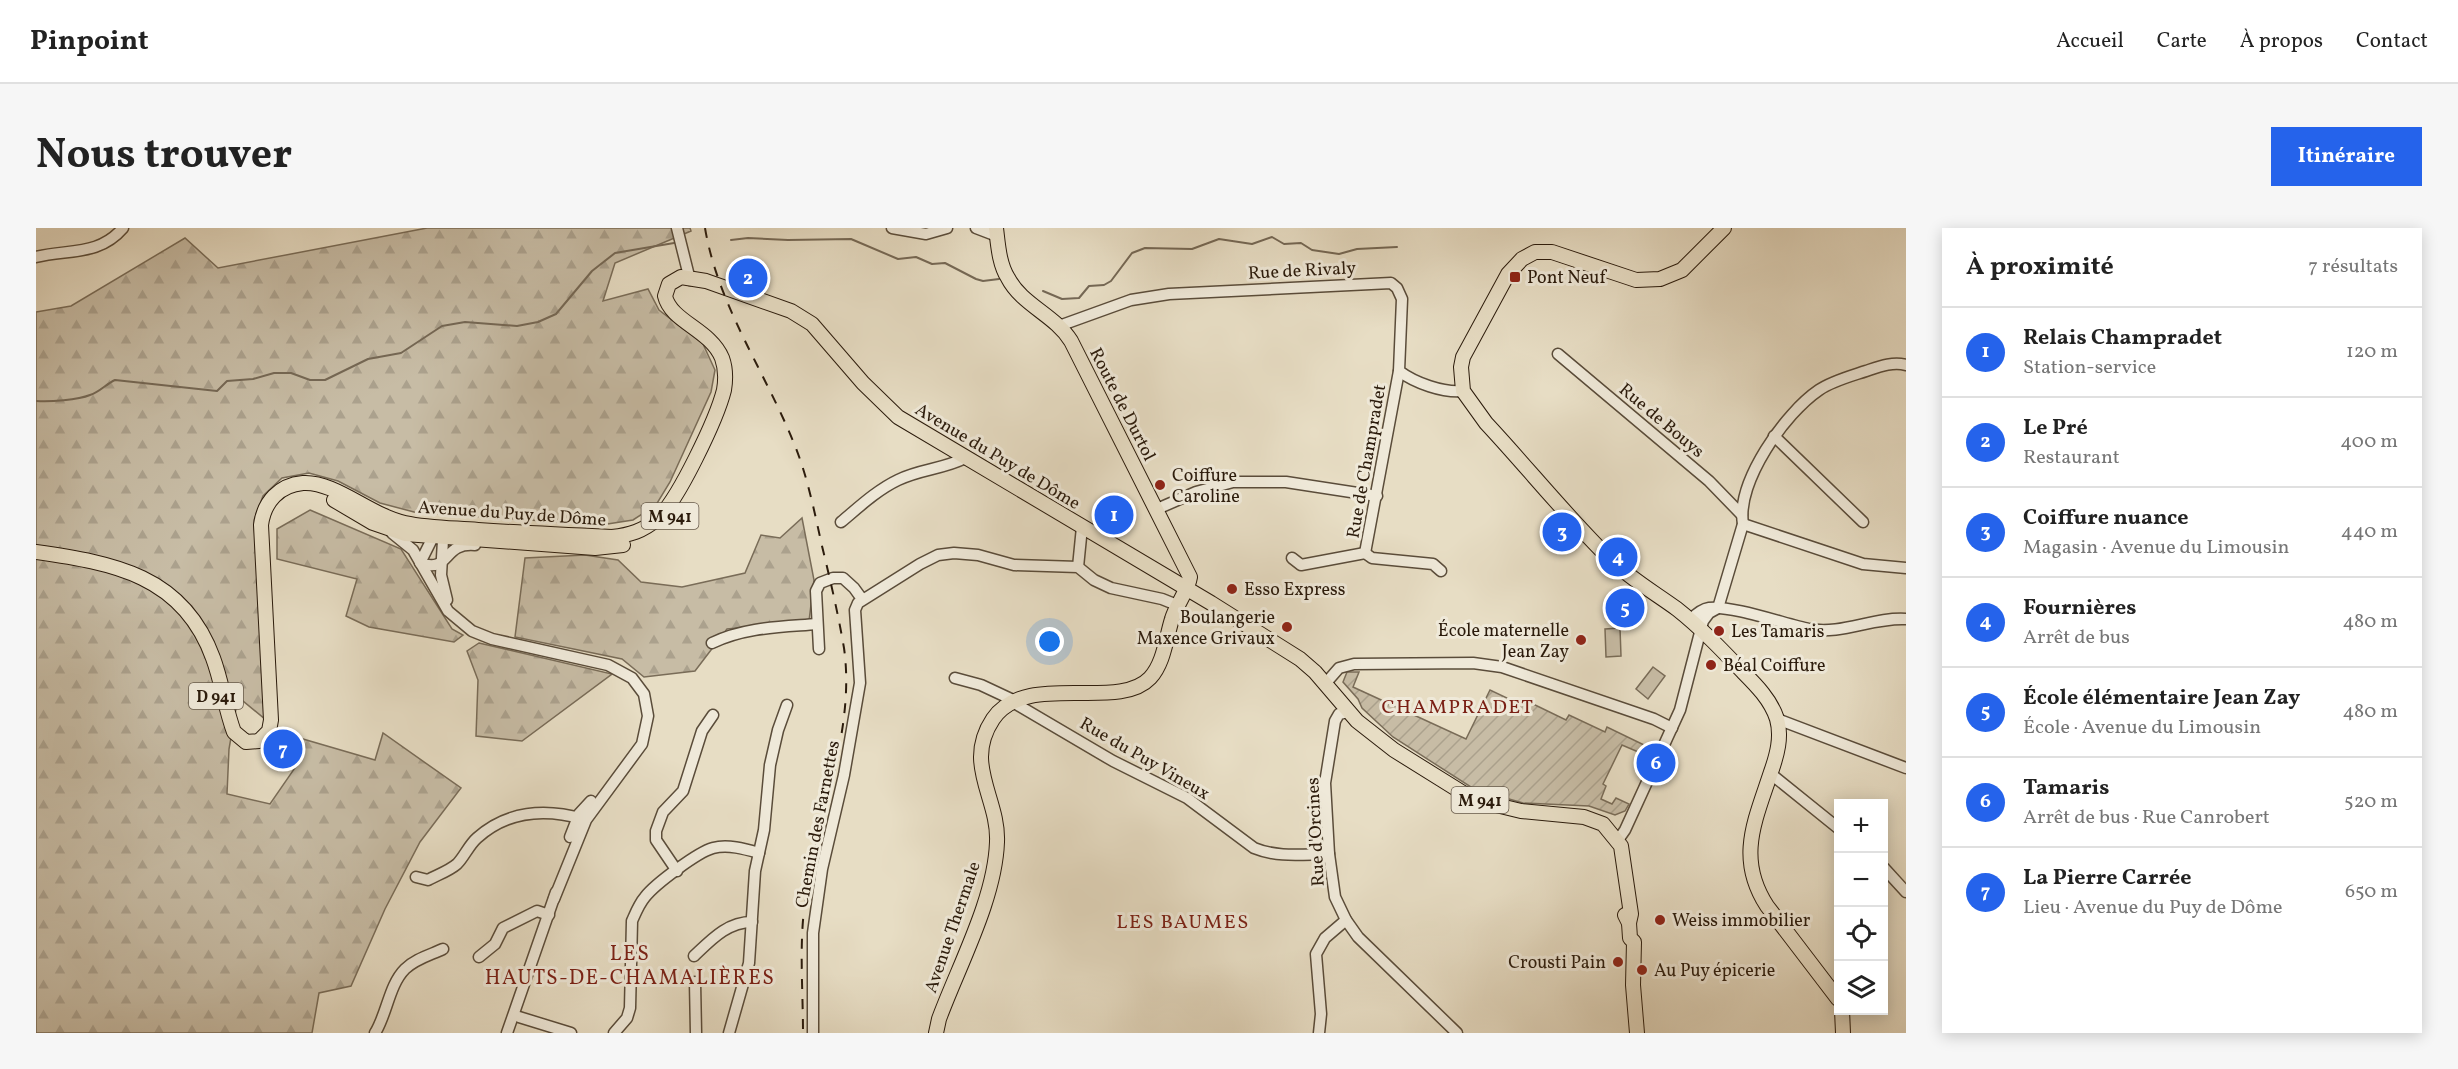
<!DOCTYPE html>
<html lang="fr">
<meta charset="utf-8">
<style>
body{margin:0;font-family:Vollkorn,serif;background:#f6f6f6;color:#222}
.controls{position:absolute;right:18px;bottom:18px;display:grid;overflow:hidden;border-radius:0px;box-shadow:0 3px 15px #0003}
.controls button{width:54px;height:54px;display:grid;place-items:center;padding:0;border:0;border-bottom:2px solid #e0e0e0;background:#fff;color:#222;font:30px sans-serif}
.you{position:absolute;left:1014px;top:414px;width:21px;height:21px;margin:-15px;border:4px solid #fff;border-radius:50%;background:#1a73e8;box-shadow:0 0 0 9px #1a73e833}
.badge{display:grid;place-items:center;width:39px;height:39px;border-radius:50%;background:#2563eb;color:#fff;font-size:20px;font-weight:700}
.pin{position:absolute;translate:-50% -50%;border:3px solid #fff;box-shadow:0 2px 6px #0006}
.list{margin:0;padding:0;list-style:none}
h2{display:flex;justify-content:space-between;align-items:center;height:78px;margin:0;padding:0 24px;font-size:26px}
h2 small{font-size:20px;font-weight:400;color:#767676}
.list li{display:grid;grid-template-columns:39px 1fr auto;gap:18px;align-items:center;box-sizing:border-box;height:90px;padding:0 24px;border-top:2px solid #e0e0e0}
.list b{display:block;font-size:22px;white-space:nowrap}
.list p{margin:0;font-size:20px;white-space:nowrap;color:#767676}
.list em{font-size:20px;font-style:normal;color:#767676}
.icon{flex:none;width:33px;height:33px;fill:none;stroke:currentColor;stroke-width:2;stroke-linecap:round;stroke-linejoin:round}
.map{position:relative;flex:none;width:1870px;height:805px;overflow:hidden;border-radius:0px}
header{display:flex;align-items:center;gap:36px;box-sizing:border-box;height:84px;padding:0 30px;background:#fff;border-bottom:2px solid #e0e0e0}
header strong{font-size:28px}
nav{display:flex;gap:33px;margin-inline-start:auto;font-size:21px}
.intro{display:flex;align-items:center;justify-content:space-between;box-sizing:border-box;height:144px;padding:0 36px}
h1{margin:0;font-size:42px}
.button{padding:15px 27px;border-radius:0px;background:#2563eb;color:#fff;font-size:21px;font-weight:700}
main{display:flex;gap:36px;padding:0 36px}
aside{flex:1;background:#fff;border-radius:0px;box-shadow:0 3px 15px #0003}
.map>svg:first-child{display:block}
.forest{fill:url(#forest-firs);stroke:#796c58;stroke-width:1.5}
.garden{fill:url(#garden-furrows);stroke:#796c58;stroke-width:1.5}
.pitch{fill:#c7bca5;stroke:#796c58;stroke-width:1.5}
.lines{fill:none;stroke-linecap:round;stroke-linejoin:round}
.stream{stroke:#756855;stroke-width:2}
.minor-casing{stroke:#5a4c3a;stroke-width:13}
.major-casing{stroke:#2b1b0c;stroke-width:16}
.minor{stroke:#efe9d9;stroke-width:10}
.major{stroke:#e7ddc4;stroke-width:14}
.rail{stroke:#2b1b0c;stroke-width:2;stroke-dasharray:10 10;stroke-linecap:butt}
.poi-dot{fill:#8f2418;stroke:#efe9d9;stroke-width:2}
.labels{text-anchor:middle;stroke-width:6;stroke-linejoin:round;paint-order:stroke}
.shield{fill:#efe9d9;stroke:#66594a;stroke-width:1.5}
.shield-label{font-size:16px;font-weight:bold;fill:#2b1b0c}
.street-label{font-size:18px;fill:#2b1b0c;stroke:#efe9d9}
.poi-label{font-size:18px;fill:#2b1b0c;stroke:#efe9d9;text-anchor:start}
.neighbourhood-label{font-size:20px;letter-spacing:1.5px;fill:#7a1f14;stroke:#efe9d9}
.quarter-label{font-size:21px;letter-spacing:1.5px;fill:#7a1f14;stroke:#efe9d9}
</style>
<header>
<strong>Pinpoint</strong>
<nav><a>Accueil</a><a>Carte</a><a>À propos</a><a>Contact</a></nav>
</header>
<div class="intro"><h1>Nous trouver</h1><a class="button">Itinéraire</a></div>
<main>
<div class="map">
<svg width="1870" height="805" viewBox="0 0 1870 805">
<defs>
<pattern id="forest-firs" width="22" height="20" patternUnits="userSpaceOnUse" patternTransform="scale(1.5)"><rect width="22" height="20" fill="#c7bca5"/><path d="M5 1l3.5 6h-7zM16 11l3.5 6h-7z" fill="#aba18d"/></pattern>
<pattern id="garden-furrows" width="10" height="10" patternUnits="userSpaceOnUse" patternTransform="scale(1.5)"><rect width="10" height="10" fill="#c7bca5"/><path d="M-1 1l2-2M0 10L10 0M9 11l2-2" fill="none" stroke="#aba18d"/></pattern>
</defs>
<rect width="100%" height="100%" fill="#e7ddc4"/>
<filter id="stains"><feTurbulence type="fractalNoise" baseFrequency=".00333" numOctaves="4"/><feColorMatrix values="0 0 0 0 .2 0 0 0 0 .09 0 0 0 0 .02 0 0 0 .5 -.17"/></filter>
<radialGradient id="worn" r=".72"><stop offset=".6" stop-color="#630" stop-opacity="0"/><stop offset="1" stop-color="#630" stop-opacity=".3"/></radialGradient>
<g class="forest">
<polygon points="391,0 654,0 655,3 579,35 567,73 612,61 623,82 667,116 679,142 675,164 634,254 620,277 597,292 565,297 378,284 344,275 302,253 273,245 246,250 227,268 218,292 229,491 202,469 193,521 191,566 234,576 263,534 267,511 339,532 347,505 425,560 384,614 349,681 315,758 283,765 276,805 0,805 0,84 35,78 149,10 182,40"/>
<polygon points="274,282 365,321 416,401 427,407 418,414 333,399 310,388 321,351 241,331 241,301"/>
<polygon points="766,290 778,352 773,393 691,401 659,443 608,449 586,431 479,409 489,330 549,327 582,332 605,354 646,359 709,345 725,307 744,310"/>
<polygon points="443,415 576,446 486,513 440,508 442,452 431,423"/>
</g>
<polygon class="garden" points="1311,444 1323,444 1317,459 1430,511 1454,462 1490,479 1493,474 1530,492 1533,487 1569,504 1571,499 1608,517 1611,518 1607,526 1586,517 1567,556 1570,558 1565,571 1576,576 1580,570 1593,576 1589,583 1579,587 1553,578 1487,575 1438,561 1357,509 1326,480 1322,471 1307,454"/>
<g class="pitch">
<polygon points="1584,400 1585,428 1570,429 1569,401"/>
<polygon points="1617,439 1629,448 1612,471 1600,461"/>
</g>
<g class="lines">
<g class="stream">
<polyline points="695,12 712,10 752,12 815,11 862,31 880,29 896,36 909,35 940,51 947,53 963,51"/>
<polyline points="1007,63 1026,71 1043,70 1053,58 1068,57 1075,53 1096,25 1109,20 1156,21 1183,11 1216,16 1236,9 1248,16 1265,15 1276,22 1303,26 1321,21 1361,19"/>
<path d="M0,173C14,174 42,172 54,167C64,164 70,156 79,152L181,163L191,153L217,151L238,145H255L274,152H289L332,131L365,125L406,98L429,94L481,98L502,94L520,86L556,43L579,25L638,15"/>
</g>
<g class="minor-casing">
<g id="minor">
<polyline points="641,0 654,52"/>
<polyline points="856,0 890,6 911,0"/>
<polyline points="940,0 961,8"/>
<path d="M0,29C33,21 63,28 87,0"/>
<path d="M1023,98L1095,72L1133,66L1355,55L1361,60L1366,71L1363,143C1379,155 1407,165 1427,163"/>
<polyline points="1522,126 1673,253 1706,287"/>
<polyline points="1738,208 1827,294"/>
<polyline points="1121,281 1160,264 1197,254 1250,254 1341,268"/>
<path d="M805,294C823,279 841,262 862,252C884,241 908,241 929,230"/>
<polyline points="1707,296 1827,336 1870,340"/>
<polyline points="356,305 377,322 412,383 436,403 456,411 572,437 596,450 608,466 612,488 606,516 550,592 518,671"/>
<polyline points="399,305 407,312 405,347 411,372"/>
<path d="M404,306L397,309L384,335C415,346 406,314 439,317"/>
<polyline points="1329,325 1363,143"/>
<polyline points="1329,325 1336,330 1397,336 1405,343"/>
<polyline points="1256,330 1265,337 1329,325"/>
<polyline points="1042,339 1046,299"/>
<path d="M1682,380L1707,296C1700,254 1749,185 1783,162C1796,153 1815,148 1830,143C1842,139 1857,133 1870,137"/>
<path d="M1654,392C1659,387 1666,381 1673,380C1695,377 1749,396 1773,401C1806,407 1837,389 1870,391"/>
<path d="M676,415C709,399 745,399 781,396"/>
<polyline points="783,421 780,363 784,355 797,350 807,350 818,360 826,371"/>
<polyline points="919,450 945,457 977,472"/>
<polyline points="1289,456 1303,440 1318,436 1437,435 1466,439 1618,491 1636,500"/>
<path d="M975,473L1077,533L1151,570L1218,620C1242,630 1268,626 1293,626"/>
<polyline points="1312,484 1303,486 1299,493 1289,555 1293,626 1299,669 1310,692 1322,709 1421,805"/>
<polyline points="1741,491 1870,540"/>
<polyline points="1735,546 1802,600"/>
<polyline points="534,609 543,586 555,573"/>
<polyline points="1582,612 1589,602 1644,482 1667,393 1673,385 1682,380"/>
<polyline points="1848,640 1870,664"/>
<polyline points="641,643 620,612 620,603 627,584 647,563 666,503 677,487"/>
<path d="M380,649L392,652C401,647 413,643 421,636C428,629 433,617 441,610C471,583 509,580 547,591"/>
<path d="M658,728C675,712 691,694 716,694"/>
<polyline points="443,729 459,716 467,700 501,683 513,687"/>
<polyline points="659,754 660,805"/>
<polyline points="483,789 535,805"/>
<path d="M339,805C351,786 353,757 369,741C379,731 394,727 407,721"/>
<polyline points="471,805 520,664"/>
<path d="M578,805L591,790L594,780L596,693C600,684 603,676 609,669C619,656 662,624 677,620C692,616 709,621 723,625"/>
<polyline points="693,805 713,735 719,643 728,602 734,537 742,502 751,477"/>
<polyline points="777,805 777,705 786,641 808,547 824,455 819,382 822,375 884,336 902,327 918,325 942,327 978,337 1042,339 1058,352 1075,360 1126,371 1141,377"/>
<polyline points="1283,805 1285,786 1280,726 1289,710 1310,692"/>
</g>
</g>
<g class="major-casing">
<g id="major">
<path d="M1688,0L1646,42L1624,51L1600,52L1516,24H1499L1486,31L1472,46L1427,129L1425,139L1427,163L1450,195C1492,240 1531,289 1575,332C1595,351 1619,365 1641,381C1665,400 1686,422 1707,444C1720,457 1735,472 1741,491C1746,509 1741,527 1735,544C1719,593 1700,630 1731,678L1802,771"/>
<polyline points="298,272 337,295 369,306 559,320 587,317"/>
<path d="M0,324C77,335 147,347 177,430C186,454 189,480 198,504L210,514L223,513L233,503L235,492L225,297C228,274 243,257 267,255C299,253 335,288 369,295C393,300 418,300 442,302C487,305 531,307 576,309C594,307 607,303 621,291C642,273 681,190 688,162C690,150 690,141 686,130C674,101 635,94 629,68L633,56L645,49L670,53L755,83L776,96L827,155L862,189L1175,375L1264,431L1279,444L1321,493L1358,522L1427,565L1452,575L1485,583L1548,589L1567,596L1585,618L1595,686L1593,695"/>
<polyline points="1589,687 1593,695 1594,710 1598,714 1597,757 1601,805"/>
<polyline points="1806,782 1807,805"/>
<path d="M900,805L903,791C923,737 959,671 961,614C963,570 927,536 957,491C990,442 1082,484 1114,450C1128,435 1130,410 1136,391C1140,377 1152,363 1154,349L1035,113C1019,87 986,77 972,50C963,36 962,16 960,0"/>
</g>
</g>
<use href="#minor" class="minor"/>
<use href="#major" class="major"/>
<path class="rail" d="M669,0C682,77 728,142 757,213C771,246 778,282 786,318C794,351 802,385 808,420C820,505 780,590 769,674C763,716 767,762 767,805"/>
</g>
<g class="poi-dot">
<rect x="1473" y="43" width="12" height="12" rx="3"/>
<circle cx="1124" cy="257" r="6"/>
<circle cx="1196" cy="361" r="6"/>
<circle cx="1251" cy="399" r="6"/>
<circle cx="1683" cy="403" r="6"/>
<circle cx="1545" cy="412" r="6"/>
<circle cx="1675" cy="437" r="6"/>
<circle cx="1624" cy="692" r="6"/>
<circle cx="1582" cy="734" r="6"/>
<circle cx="1606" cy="742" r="6"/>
</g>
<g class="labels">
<g class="shield">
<rect x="605.5" y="275" width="57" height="26" rx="4.5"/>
<rect x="153" y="455" width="54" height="26" rx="4.5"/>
<rect x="1415.5" y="559" width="57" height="26" rx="4.5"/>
</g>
<g class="shield-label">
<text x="634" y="294">M 941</text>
<text x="180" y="474">D 941</text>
<text x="1444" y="578">M 941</text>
</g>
<g class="street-label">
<text transform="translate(1266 42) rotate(-3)" y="6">Rue de Rivaly</text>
<text transform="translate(1087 176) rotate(63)" y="6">Route de Durtol</text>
<text transform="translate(1626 192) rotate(40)" y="6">Rue de Bouys</text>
<text transform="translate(962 228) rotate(31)" y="6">Avenue du Puy de Dôme</text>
<text transform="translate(1330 233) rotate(-80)" y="6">Rue de Champradet</text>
<text transform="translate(476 285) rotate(4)" y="6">Avenue du Puy de Dôme</text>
<text transform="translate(1109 530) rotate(30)" y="6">Rue du Puy Vineux</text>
<text transform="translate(781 596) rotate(-79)" y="6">Chemin des Farnettes</text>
<text transform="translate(1279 604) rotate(-93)" y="6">Rue d'Orcines</text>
<text transform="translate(916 699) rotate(-71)" y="6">Avenue Thermale</text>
</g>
<g class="poi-label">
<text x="1491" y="55">Pont Neuf</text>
<text x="1136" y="253">Coiffure<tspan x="1136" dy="21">Caroline</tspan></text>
<text x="1208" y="367">Esso Express</text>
<text x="1239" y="395" text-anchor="end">Boulangerie<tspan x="1239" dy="21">Maxence Grivaux</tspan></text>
<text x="1533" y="408" text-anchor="end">École maternelle<tspan x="1533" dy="21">Jean Zay</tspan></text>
<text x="1695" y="409">Les Tamaris</text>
<text x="1687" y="443">Béal Coiffure</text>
<text x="1636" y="698">Weiss immobilier</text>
<text x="1570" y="740" text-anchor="end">Crousti Pain</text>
<text x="1618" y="748">Au Puy épicerie</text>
</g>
<g class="neighbourhood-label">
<text x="1422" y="485">CHAMPRADET</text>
<text x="1147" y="700">LES BAUMES</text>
</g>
<g class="quarter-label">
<text x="594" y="732">LES<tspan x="594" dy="24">HAUTS-DE-CHAMALIÈRES</tspan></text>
</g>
</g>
<rect width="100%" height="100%" filter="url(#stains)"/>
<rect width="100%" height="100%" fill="url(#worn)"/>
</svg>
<div class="controls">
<button>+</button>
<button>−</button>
<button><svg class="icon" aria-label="locate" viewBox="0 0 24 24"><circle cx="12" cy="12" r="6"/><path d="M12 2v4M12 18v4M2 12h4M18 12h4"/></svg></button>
<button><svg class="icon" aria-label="layers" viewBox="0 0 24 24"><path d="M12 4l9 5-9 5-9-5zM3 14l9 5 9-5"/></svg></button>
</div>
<div class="you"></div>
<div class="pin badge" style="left:1078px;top:287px">1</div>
<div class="pin badge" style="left:712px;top:50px">2</div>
<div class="pin badge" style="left:1526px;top:304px">3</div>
<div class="pin badge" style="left:1582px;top:329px">4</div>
<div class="pin badge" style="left:1589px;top:380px">5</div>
<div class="pin badge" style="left:1620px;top:535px">6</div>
<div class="pin badge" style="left:247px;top:521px">7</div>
</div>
<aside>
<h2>À proximité<small>7 résultats</small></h2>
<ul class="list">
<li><span class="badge">1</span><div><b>Relais Champradet</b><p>Station-service</p></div><em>120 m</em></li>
<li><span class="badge">2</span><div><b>Le Pré</b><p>Restaurant</p></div><em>400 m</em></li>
<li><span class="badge">3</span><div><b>Coiffure nuance</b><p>Magasin · Avenue du Limousin</p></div><em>440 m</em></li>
<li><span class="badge">4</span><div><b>Fournières</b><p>Arrêt de bus</p></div><em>480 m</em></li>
<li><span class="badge">5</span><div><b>École élémentaire Jean Zay</b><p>École · Avenue du Limousin</p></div><em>480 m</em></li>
<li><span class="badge">6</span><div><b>Tamaris</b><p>Arrêt de bus · Rue Canrobert</p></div><em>520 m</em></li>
<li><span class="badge">7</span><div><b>La Pierre Carrée</b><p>Lieu · Avenue du Puy de Dôme</p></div><em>650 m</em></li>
</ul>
</aside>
</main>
